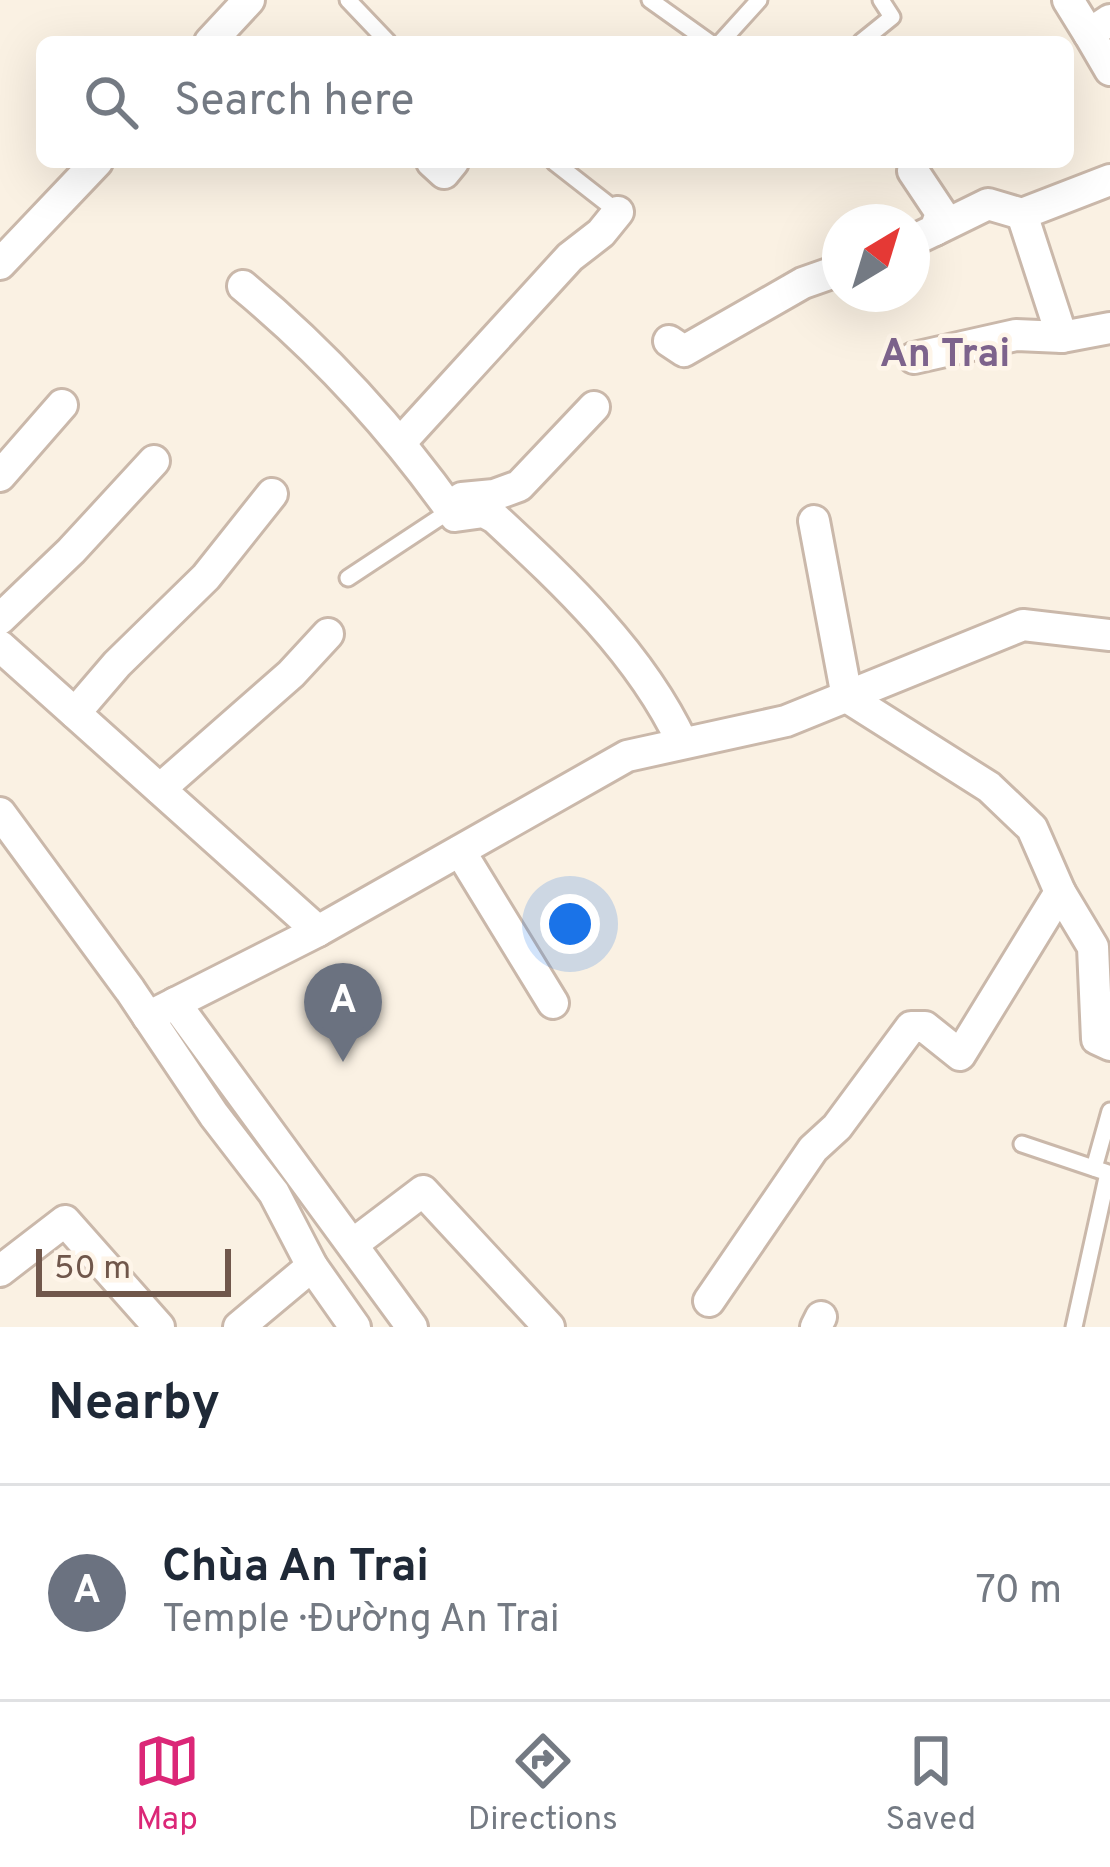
<!DOCTYPE html>
<meta charset="utf-8">
<style>
body{margin:0;font-family:Overpass,sans-serif;background:#f6f6f7;color:#1f2937}
.compass{position:absolute;left:822px;top:204px;width:108px;height:108px;border-radius:50%;background:#fff;box-shadow:0 12px 48px #0002;rotate:38deg}
.scale{position:absolute;left:36px;bottom:30px;width:195px;box-sizing:border-box;padding-left:12px;border:6px solid #70574b;border-top:0;font-size:33px;line-height:42px;white-space:nowrap;color:#70574b;-webkit-text-stroke:9px #fef5e9;paint-order:stroke}
.you{position:absolute;left:570px;top:924px;width:42px;height:42px;margin:-30px;border:9px solid #fff;border-radius:50%;background:#1a73e8;box-shadow:0 0 0 18px #1a73e833}
.badge{display:grid;place-items:center;width:78px;height:78px;border-radius:50%;background:#db2777;color:#fff;font-size:39px;font-weight:700}
.pin{position:absolute;translate:-50% -99px;filter:drop-shadow(0 3px 6px #0008)}
.pin::after{content:'';position:absolute;top:63px;width:42px;height:36px;background:inherit;clip-path:polygon(0 0,100% 0,50% 100%)}
.list{margin:0;padding:0;list-style:none}
h2{display:flex;justify-content:space-between;align-items:center;height:156px;margin:0;padding:0 48px;font-size:51px}
h2 small{font-size:39px;font-weight:400;color:#747a83}
.list li{display:grid;grid-template-columns:78px 1fr auto;gap:36px;align-items:center;box-sizing:border-box;height:216px;padding:0 48px;border-top:3px solid #e0e1e3}
.list b{display:block;font-size:45px;white-space:nowrap}
.list p{margin:0;font-size:39px;white-space:nowrap;color:#747a83}
.list em{font-size:39px;font-style:normal;color:#747a83}
.icon{flex:none;width:66px;height:66px;fill:none;stroke:currentColor;stroke-width:2;stroke-linecap:round;stroke-linejoin:round}
.map{position:relative;flex:none;width:1110px;height:1327px;overflow:hidden}
.search{position:absolute;background:#fff;box-shadow:0 12px 48px #0002;left:36px;right:36px;top:36px;height:132px;display:flex;align-items:center;gap:30px;box-sizing:border-box;padding:0 42px;border-radius:18px;color:#747a83;font-size:45px}
.sheet{height:372px;background:#fff}
nav{display:flex;justify-content:space-around;align-items:center;box-sizing:border-box;height:168px;border-top:3px solid #e0e1e3;background:#fff;font-size:33px;color:#747a83}
nav a{display:grid;justify-items:center;gap:6px}
nav .on{color:#db2777}
.map>svg:first-child{display:block}
.lines{fill:none;stroke-linecap:round;stroke-linejoin:round}
.lane-casing{stroke:#cab8aa;stroke-width:21}
.street-casing{stroke:#cab8aa;stroke-width:36}
.lane{stroke:#fff;stroke-width:15}
.street{stroke:#fff;stroke-width:30}
.labels{text-anchor:middle;stroke-width:9;stroke-linejoin:round;paint-order:stroke}
.neighbourhood-label{font-size:39px;font-weight:bold;fill:#7d638c;stroke:#fef5e9}
</style>
<div class="map">
<svg width="1110" height="1327" viewBox="0 0 1110 1327">
<rect width="100%" height="100%" fill="#faf1e3"/>
<g class="lines">
<g class="lane-casing">
<g id="lane">
<polyline points="348,0 388,42"/>
<polyline points="650,0 709,42"/>
<polyline points="721,42 759,0"/>
<polyline points="861,42 892,17 881,0"/>
<polyline points="554,162 618,212"/>
<polyline points="348,578 451,510"/>
<polyline points="1022,1144 1108,1173 1074,1327"/>
<polyline points="1094,1168 1110,1111"/>
</g>
</g>
<g class="street-casing">
<g id="street">
<polyline points="1068,0 1089,34"/>
<polyline points="1110,20 1089,34 1110,70"/>
<polyline points="210,42 249,0"/>
<polyline points="432,162 444,173 453,162"/>
<polyline points="935,230 988,204 1022,214"/>
<polyline points="912,241 935,230 941,213 913,171"/>
<polyline points="0,264 97,162"/>
<path d="M243,286C324,353 395,431 455,516L484,512L495,518C566,584 640,653 682,742"/>
<polyline points="1062,337 1022,214 1110,180"/>
<polyline points="669,341 684,351 803,283 840,270"/>
<polyline points="914,358 1016,335 1062,337 1110,328"/>
<polyline points="401,442 570,257 601,233 618,212"/>
<polyline points="0,476 62,405"/>
<polyline points="458,503 462,498 494,495 519,486 594,407"/>
<polyline points="0,619 71,551 154,461"/>
<polyline points="0,646 318,931"/>
<polyline points="75,713 117,664 206,577 272,494"/>
<polyline points="160,789 291,674 328,634"/>
<polyline points="0,813 130,990 214,1115 274,1193 312,1266 355,1327"/>
<polyline points="460,851 553,1003"/>
<polyline points="1060,892 1093,947 1097,1039 1110,1045"/>
<polyline points="175,1003 412,1327"/>
<polyline points="148,1017 318,931 627,756 786,721 1023,625 1110,635"/>
<polyline points="353,1244 423,1191 549,1327"/>
<polyline points="0,1271 65,1221 159,1327"/>
<polyline points="709,1301 813,1149 837,1127 911,1027 925,1027 960,1055 1060,892 1032,828 989,787 847,697 814,521"/>
<polyline points="239,1327 312,1266"/>
<polyline points="816,1327 821,1317"/>
</g>
</g>
<use href="#lane" class="lane"/>
<use href="#street" class="street"/>
</g>
<g class="labels">
<g class="neighbourhood-label">
<text x="945" y="366">An Trai</text>
</g>
</g>
</svg>
<svg class="compass" viewBox="-18 -18 36 36"><path d="M0-13l5 13h-10z" fill="#e53935"/><path d="M0 13l5-13h-10z" fill="#747a83"/></svg>
<div class="scale">50 m</div>
<div class="you"></div>
<div class="pin badge" style="left:343px;top:1062px;background:#6b7280">A</div>
<div class="search"><svg class="icon" aria-label="search" viewBox="0 0 24 24"><circle cx="10" cy="10" r="6"/><path d="M15 15l6 6"/></svg>Search here</div>
</div>
<section class="sheet">
<h2>Nearby<small></small></h2>
<ul class="list">
<li><span class="badge" style="background:#6b7280">A</span><div><b>Chùa An Trai</b><p>Temple · Đường An Trai</p></div><em>70 m</em></li>
</ul>
</section>
<nav>
<a class="on"><svg class="icon" aria-label="map" viewBox="0 0 24 24"><path d="M3 6l6-2 6 2 6-2v14l-6 2-6-2-6 2zM9 4v14M15 6v14"/></svg>Map</a>
<a><svg class="icon" aria-label="directions" viewBox="0 0 24 24"><path d="M12 3l9 9-9 9-9-9zM9 14v-3h6M13 9l2 2-2 2"/></svg>Directions</a>
<a><svg class="icon" aria-label="saved" viewBox="0 0 24 24"><path d="M7 4h10v16l-5-4-5 4z"/></svg>Saved</a>
</nav>
